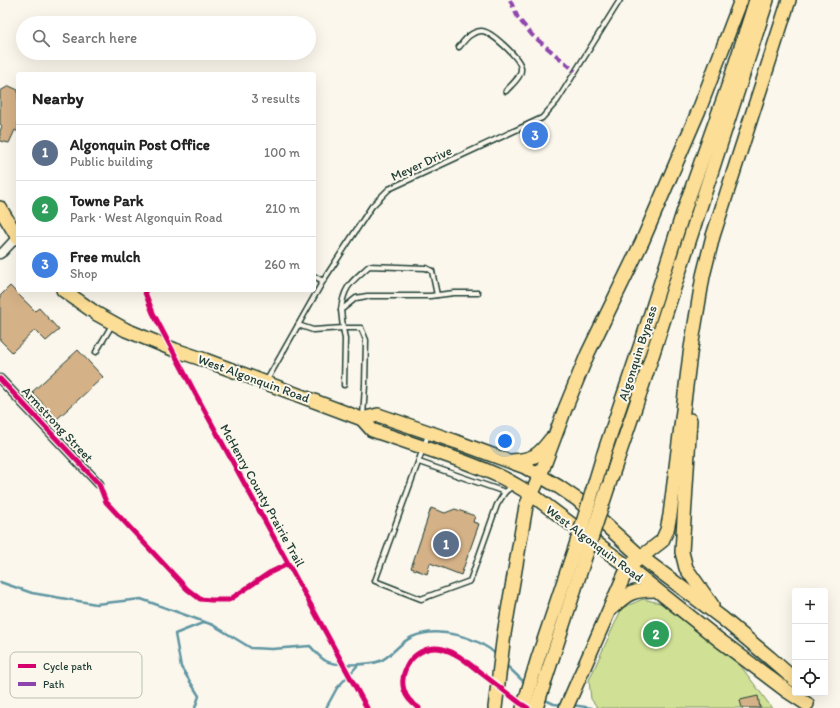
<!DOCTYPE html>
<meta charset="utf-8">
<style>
body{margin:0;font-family:Itim,sans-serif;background:#f2f2f2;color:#222}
.controls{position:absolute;right:12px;bottom:12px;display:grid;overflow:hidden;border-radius:4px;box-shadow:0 4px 16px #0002}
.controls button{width:36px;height:36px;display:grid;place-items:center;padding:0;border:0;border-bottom:1px solid #e0e0e0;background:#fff;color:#222;font:20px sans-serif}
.you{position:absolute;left:505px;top:441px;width:14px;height:14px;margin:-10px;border:3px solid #fff;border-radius:50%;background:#1a73e8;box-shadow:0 0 0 6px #1a73e833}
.badge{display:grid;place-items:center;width:26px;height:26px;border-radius:50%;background:#d1495b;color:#fff;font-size:13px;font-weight:700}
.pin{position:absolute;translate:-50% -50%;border:2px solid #fff;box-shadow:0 1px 4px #0006}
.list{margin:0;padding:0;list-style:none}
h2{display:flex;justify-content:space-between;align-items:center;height:52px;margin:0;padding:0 16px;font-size:17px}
h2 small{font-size:13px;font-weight:400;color:#767676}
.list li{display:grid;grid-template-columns:26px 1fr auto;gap:12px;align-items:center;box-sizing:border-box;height:56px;padding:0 16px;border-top:1px solid #e0e0e0}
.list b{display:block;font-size:15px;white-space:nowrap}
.list p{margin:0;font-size:13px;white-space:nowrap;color:#767676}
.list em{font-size:13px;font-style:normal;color:#767676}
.icon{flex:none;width:22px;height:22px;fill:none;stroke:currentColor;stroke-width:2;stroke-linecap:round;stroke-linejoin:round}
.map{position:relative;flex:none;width:840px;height:708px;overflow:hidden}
.search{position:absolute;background:#fff;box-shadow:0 4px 16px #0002;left:16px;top:16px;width:300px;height:44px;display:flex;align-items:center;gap:10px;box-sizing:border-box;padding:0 14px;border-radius:22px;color:#767676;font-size:15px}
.panel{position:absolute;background:#fff;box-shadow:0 4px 16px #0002;left:16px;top:72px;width:300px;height:220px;border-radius:4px}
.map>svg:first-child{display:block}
.green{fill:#d0e195;stroke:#788f64}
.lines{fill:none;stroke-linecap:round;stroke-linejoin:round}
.stream{stroke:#5f95a2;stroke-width:2.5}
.building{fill:#d4b187;stroke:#1f3d34}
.service-casing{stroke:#1f3d34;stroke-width:7}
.minor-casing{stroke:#1f3d34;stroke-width:11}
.primary-casing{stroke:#1f3d34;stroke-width:16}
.service{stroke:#fbf7ec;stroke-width:4}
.minor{stroke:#fbf7ec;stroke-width:8}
.primary{stroke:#fcde96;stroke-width:13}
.primary-bridge-casing{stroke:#1f3d34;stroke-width:16;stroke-linecap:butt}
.primary-bridge{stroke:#fcde96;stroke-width:13}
.quiet{stroke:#8e44ad;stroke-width:4;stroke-dasharray:8 4;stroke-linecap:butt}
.cycleway-casing{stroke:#fbf7ec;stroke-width:8}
.cycleway{stroke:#d6006c;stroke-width:5}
.labels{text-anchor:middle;stroke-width:4;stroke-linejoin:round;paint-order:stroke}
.street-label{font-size:13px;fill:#1f3d34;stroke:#fbf7ec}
.key{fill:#fbf7ec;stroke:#b9bfb5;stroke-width:1}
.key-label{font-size:11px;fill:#1f3d34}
</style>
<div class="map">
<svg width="840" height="708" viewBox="0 0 840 708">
<rect width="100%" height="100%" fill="#fbf7ec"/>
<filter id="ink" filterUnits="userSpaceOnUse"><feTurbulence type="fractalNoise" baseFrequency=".025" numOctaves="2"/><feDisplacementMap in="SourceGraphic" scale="8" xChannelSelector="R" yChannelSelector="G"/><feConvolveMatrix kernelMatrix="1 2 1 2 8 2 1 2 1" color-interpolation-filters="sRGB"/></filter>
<g filter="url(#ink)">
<polygon class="green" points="643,599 660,603 737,661 772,708 598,708 591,699 589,680 622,608"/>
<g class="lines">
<g class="stream">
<path d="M0,582L32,593L96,604L141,599L213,625L251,648L272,649L310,646C315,651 320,658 326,661C334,666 371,665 380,661C392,656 400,642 412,637C437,626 478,636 498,656"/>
<polyline points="505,664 526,684"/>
<polyline points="543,699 554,704 563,705"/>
<polyline points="572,705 592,708"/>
<polyline points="195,708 199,696 181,667 175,634 205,622"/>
<polyline points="326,708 337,688 358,665"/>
</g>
</g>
<g class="building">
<polygon points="9,86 18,90 18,132 15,130 9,143 0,141 0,131 2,126 0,124 0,91"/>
<polygon points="10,286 35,311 39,308 59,330 46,341 35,330 12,352 0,340 0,296"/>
<polygon points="78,350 103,377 57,419 32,392"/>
<polygon points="431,508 445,513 455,509 475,516 473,522 479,524 461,575 430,563 427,574 411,568"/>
<polygon points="758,696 760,708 742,708 740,700"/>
</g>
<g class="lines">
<g class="service-casing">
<g id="service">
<path d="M459,47C465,40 470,32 481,31C490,30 520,58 521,68C522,77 511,85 506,91"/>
<polyline points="314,276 323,281"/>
<path d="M341,310C344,285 352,282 369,266L426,268L432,271L437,295"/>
<polyline points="298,325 313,330 343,328 341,310 356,298 367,296 430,296 454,293 478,293"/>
<polyline points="96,352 112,325"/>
<polyline points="267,380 323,281 372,206 389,189 542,118 557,101 620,0"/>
<polyline points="344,385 345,339 343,328 361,328 366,340 365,385 363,417"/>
<polyline points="428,435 375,581 421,599 470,581 497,505 505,492 513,486"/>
<polyline points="419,462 505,492"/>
</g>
</g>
<g class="minor-casing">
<g id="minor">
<polyline points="0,254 3,252 17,237"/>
<polyline points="0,379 99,484"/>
</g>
</g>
<g class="primary-casing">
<g id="primary">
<polyline points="0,208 18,238"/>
<path d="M63,290L97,314L126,330L175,350L205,360L362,419L372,430C414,445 458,457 499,476C510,481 520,488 531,494L628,567L718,639L787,691L807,704"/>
<polyline points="362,419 378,415 457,442 525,467 559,487 578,500 641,557 722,618 770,658 795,680"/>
<polyline points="690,420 682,552 686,568 712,605"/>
<polyline points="603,456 643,338 683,213 731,78 756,0"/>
<path d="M511,461C533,460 538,456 551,439"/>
<polyline points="608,487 642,387 767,0"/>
<path d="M612,608C628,592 634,590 656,590"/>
<polyline points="495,708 504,634 526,506 540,476 565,409 588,353 642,242 699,110 741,0"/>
<polyline points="523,708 538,658 578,539"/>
<polyline points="536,708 589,545"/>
<polyline points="566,708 628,567 662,541 667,530 670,515 690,354 703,276 713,236 789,0"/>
</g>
</g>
<use href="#service" class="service"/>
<use href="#minor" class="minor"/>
<use href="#primary" class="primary"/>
<g class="primary-bridge-casing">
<g id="primary-bridge">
<polyline points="578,539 603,456"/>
<polyline points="589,545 608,487"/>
</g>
</g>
<use href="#primary-bridge" class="primary-bridge"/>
<polyline class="quiet" points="510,0 518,18 532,35 575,71"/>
<g class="cycleway-casing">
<g id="cycleway">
<polyline points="144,290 153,313 195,393 367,708"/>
<polyline points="0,379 99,484 106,502 187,589 200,599 211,600 229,600 269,573 288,564"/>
<path d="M419,708C385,688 410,641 443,649C458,653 469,664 481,673C494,683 507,693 520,703L528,708"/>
</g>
</g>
<use href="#cycleway" class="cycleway"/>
</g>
</g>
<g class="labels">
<g class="street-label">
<text transform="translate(421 163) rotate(-25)" y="5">Meyer Drive</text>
<text transform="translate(637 353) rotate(-72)" y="5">Algonquin Bypass</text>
<text transform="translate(254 378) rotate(20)" y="5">West Algonquin Road</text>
<text transform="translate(58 424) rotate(47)" y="5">Armstrong Street</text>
<text transform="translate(263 495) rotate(61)" y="5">McHenry County Prairie Trail</text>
<text transform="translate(595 543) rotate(37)" y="5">West Algonquin Road</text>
</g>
</g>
<rect x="10" y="652" width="132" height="46" rx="6" class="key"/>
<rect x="18" y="664" width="18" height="4" fill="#d6006c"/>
<rect x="18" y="682" width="18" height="4" fill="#8e44ad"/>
<g class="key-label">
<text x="43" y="670">Cycle path</text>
<text x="43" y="688">Path</text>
</g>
</svg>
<div class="controls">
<button>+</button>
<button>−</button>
<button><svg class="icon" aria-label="locate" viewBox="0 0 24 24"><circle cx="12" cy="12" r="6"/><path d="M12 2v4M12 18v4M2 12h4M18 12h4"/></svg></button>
</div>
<div class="you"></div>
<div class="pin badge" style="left:446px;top:544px;background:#5c6f8a">1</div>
<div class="pin badge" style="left:656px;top:634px;background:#2e9e5b">2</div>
<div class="pin badge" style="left:535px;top:135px;background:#3f7fe0">3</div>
<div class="search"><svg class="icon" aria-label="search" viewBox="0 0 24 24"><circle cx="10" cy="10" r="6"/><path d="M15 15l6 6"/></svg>Search here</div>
<section class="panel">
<h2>Nearby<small>3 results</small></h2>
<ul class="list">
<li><span class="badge" style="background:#5c6f8a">1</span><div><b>Algonquin Post Office</b><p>Public building</p></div><em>100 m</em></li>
<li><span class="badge" style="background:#2e9e5b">2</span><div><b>Towne Park</b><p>Park · West Algonquin Road</p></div><em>210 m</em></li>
<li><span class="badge" style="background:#3f7fe0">3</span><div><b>Free mulch</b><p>Shop</p></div><em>260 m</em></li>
</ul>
</section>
</div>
